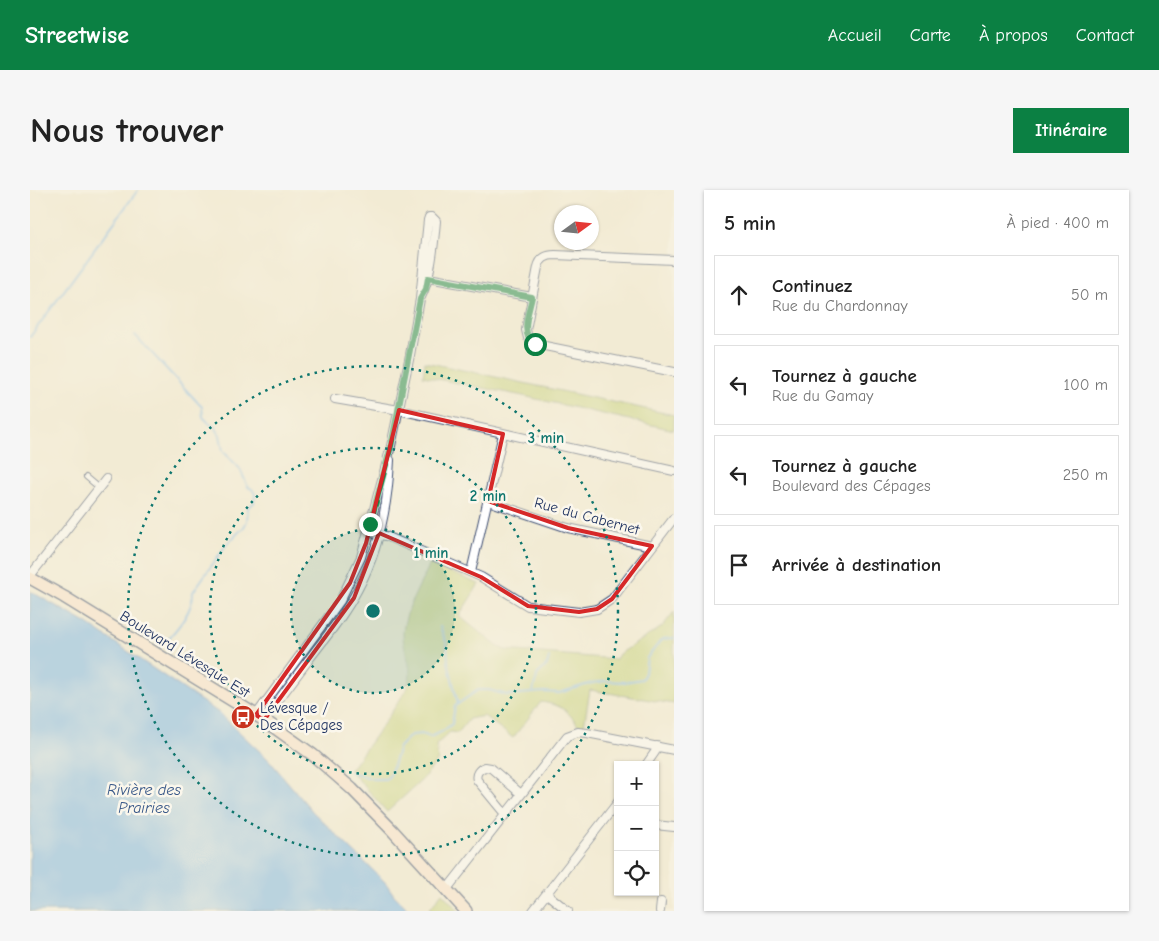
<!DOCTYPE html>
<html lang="fr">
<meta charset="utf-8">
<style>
body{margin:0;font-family:"Comic Neue",sans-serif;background:#f6f6f6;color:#222}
.controls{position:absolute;right:15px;bottom:15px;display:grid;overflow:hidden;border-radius:0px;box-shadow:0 1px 4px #0004}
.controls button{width:45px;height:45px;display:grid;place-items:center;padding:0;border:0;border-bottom:1px solid #e0e0e0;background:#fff;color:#222;font:25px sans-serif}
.compass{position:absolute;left:524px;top:15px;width:45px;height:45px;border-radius:50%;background:#fff;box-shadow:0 1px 4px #0004;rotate:75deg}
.stop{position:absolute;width:15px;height:15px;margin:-11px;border:4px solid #0b8043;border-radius:50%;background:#fff}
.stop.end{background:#0b8043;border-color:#fff;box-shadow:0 1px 5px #0008}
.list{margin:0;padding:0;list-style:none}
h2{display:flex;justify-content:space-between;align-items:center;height:65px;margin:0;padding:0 20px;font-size:21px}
h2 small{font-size:16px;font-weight:400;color:#767676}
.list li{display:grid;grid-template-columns:32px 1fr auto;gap:15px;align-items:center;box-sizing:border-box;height:80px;margin:0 10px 10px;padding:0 10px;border:1px solid #e0e0e0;border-radius:0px}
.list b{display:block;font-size:19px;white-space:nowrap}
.list p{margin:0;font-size:16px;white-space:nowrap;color:#767676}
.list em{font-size:16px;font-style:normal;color:#767676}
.icon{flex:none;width:28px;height:28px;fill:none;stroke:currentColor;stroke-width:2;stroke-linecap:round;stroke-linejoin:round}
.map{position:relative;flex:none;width:644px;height:721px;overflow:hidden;border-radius:0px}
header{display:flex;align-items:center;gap:30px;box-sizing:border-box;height:70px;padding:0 25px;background:#0b8043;color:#fff}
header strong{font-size:24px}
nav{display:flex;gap:28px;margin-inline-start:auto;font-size:18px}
.intro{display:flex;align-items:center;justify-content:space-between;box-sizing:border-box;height:120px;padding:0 30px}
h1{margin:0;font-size:35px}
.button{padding:12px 22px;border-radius:0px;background:#0b8043;color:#fff;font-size:18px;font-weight:700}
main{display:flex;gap:30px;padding:0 30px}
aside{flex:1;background:#fff;border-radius:0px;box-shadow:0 1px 4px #0004}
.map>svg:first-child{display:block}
.green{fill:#c0cf71;stroke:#6e7f68}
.water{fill:#77b5ea;stroke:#4972a4}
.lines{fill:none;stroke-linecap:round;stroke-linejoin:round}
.stream{stroke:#77b5ea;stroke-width:2}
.lane-casing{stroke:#3b4b70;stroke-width:6}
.street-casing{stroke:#3b4b70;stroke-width:10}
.secondary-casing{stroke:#3b4b70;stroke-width:14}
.lane{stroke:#fff;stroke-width:4}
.street{stroke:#fff;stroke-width:8}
.secondary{stroke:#fce5d0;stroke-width:11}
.route{stroke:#0b8043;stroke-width:6}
.marked{fill:none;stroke:#d62828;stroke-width:4;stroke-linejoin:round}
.ring{fill:none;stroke:#0f766e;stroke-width:2.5;stroke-dasharray:2.5 5}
.labels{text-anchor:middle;stroke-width:5;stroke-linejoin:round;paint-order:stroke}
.street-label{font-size:15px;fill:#1b2f5e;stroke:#fbf7ec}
.poi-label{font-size:15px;fill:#1b2f5e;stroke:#fbf7ec;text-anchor:start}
.water-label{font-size:16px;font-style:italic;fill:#375788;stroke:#fbf7ec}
.centre{fill:#0f766e;stroke:#fbf7ec;stroke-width:2.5}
.ring-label{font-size:15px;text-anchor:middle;font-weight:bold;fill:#0f766e;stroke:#fbf7ec;stroke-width:5;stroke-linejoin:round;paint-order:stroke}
</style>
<header>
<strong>Streetwise</strong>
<nav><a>Accueil</a><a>Carte</a><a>À propos</a><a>Contact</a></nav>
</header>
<div class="intro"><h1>Nous trouver</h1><a class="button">Itinéraire</a></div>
<main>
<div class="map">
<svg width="644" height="721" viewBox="0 0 644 721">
<rect width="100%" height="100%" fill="#fbf7ec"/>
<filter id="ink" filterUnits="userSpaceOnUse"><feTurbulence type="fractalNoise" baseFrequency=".02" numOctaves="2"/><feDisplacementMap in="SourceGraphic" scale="10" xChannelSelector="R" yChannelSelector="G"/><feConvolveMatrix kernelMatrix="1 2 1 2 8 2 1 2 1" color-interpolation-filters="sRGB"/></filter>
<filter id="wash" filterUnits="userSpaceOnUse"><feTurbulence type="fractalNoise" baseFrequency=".0096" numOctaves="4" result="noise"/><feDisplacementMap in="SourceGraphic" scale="20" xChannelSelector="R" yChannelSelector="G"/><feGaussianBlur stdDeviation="1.12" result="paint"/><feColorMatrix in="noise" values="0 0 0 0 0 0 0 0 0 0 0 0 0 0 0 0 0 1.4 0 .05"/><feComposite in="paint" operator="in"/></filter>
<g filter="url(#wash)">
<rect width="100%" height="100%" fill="#f2ebd4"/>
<g class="green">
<polygon points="395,172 644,225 644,240 493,206 393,186"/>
<path d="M400,374L449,394L429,426L467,456L475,460L586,469L589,464L632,437L644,422V514L560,500L554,536L548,535C536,519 531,515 511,512L483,548L454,526L439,529L428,543L420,542L406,555L408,570L392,590L357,622L320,580C335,559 351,539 365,517C370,509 377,501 379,491C383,474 372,459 373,442C375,420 391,393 400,374Z"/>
<polygon points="307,420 301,435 241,516 237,513"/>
<polygon points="412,703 429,721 398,721"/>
</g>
<polygon class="water" points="0,401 56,433 189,523 239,570 283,622 355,692 364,705 380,721 0,721"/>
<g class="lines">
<g class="stream">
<path d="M105,145L172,217L173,227L180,234L185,237L190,245L193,261L210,279L218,297L222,299L225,304L224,313L218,317L217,331L214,337L196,355L163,402C163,424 144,442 130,458"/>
<polyline points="0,147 108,0"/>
<polyline points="410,437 417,454 418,472 428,514"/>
<path d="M503,502C503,495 507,491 507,485L517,475L519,468"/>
<polyline points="321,582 343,589 356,589 360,585 369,557 381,545 393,544 400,547 413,541 422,534 425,516 448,500 459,500 477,505 514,502 529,503 562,493 577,491 594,492 612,489 615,483 617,468 632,449 644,448"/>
</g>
</g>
</g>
<g filter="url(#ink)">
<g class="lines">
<g class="lane-casing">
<polyline id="lane" points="56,287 69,298"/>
</g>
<g class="street-casing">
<g id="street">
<path d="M644,70L525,65C516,65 510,69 508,77L496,140L498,148L505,154L644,182"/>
<polyline points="393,87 502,107"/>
<polyline points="305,209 369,220 644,281"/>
<polyline points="458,311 538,338 622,356"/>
<polyline points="338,342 356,346 451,387 498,416 549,422 567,419 582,409 644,328"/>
<polyline points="441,382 473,244"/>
<polyline points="0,386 76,289"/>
<path d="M226,525L310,411L331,367L361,256L380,165L390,109L398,30L399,27H402L406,31C404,54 401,89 390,109"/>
<path d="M234,530C249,509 264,489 280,468C297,446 315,424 328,399C349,360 358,314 360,270"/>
<polyline points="616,575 625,562 627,556"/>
<path d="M475,624L447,590C445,584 449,579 455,577L461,578L491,604"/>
<polyline points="625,635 644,637"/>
<polyline points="417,699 537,546 548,542 557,543 644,560"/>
<polyline points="517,704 538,721"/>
<polyline points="503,721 588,612"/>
<polyline points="630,721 631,712"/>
</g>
</g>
<g class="secondary-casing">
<polyline id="secondary" points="0,388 34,407 234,530 283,565 322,599 363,641 436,721"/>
</g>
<use href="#lane" class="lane"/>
<use href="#street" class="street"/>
<use href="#secondary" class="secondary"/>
</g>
</g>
<g class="lines" filter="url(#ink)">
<path class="route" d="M340,334L361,256L390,109L396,99L398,88L502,107C499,122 489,145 505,154"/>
</g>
<path d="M0 0H644V721H0ZM369,220L473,244L458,311L538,338L622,356L582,409L567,419L549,422L498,416L451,387L349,343L324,408L234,530L226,525L320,393L336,353Z" fill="#f2ebd4" fill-opacity=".55" fill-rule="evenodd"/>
<path class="marked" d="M369,220L473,244L458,311L538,338L622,356L582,409L567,419L549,422L498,416L451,387L349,343L324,408L234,530L226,525L320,393L336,353Z"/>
<circle cx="343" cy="421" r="82" fill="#0f766e" fill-opacity=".12"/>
<g class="ring">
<circle cx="343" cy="421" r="82"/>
<circle cx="343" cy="421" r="163"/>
<circle cx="343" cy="421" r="245"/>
</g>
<defs>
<g id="bus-disc" transform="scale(1.25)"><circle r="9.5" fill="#c8321e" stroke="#fbf7ec"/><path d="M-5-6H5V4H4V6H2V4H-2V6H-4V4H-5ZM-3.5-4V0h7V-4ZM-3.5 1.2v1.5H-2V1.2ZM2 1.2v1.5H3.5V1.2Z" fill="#fff"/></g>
</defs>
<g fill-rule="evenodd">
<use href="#bus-disc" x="213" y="527"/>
</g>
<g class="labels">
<g class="street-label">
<text transform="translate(557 326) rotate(15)" y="5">Rue du Cabernet</text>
<text transform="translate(155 464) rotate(32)" y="5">Boulevard Lévesque Est</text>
</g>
<g class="poi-label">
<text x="230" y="523">Lévesque /<tspan x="230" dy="17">Des Cépages</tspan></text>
</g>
<g class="water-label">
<text x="114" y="605">Rivière des<tspan x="114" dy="18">Prairies</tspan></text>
</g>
</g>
<circle cx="343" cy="421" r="8" class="centre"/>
<g class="ring-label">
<text x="516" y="253">3 min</text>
<text x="458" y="311">2 min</text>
<text x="401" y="368">1 min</text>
</g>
</svg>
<div class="controls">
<button>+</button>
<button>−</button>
<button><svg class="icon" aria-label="locate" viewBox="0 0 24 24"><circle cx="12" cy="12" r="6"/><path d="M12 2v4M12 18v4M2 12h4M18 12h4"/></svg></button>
</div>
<svg class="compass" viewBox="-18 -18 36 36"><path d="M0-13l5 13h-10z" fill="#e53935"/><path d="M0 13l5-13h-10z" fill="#767676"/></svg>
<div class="stop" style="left:505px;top:154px"></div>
<div class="stop end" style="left:340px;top:334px"></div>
</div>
<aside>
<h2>5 min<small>À pied · 400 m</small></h2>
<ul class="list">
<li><svg class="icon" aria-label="ahead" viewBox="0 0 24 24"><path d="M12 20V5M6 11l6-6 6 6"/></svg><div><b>Continuez</b><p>Rue du Chardonnay</p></div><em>50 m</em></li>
<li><svg class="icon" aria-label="left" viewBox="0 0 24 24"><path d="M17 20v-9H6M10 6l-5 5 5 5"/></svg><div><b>Tournez à gauche</b><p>Rue du Gamay</p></div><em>100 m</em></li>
<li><svg class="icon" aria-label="left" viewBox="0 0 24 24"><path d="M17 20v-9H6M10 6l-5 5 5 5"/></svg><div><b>Tournez à gauche</b><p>Boulevard des Cépages</p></div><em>250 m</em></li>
<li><svg class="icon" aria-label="arrive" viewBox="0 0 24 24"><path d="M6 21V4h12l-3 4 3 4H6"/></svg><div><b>Arrivée à destination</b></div></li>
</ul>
</aside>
</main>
